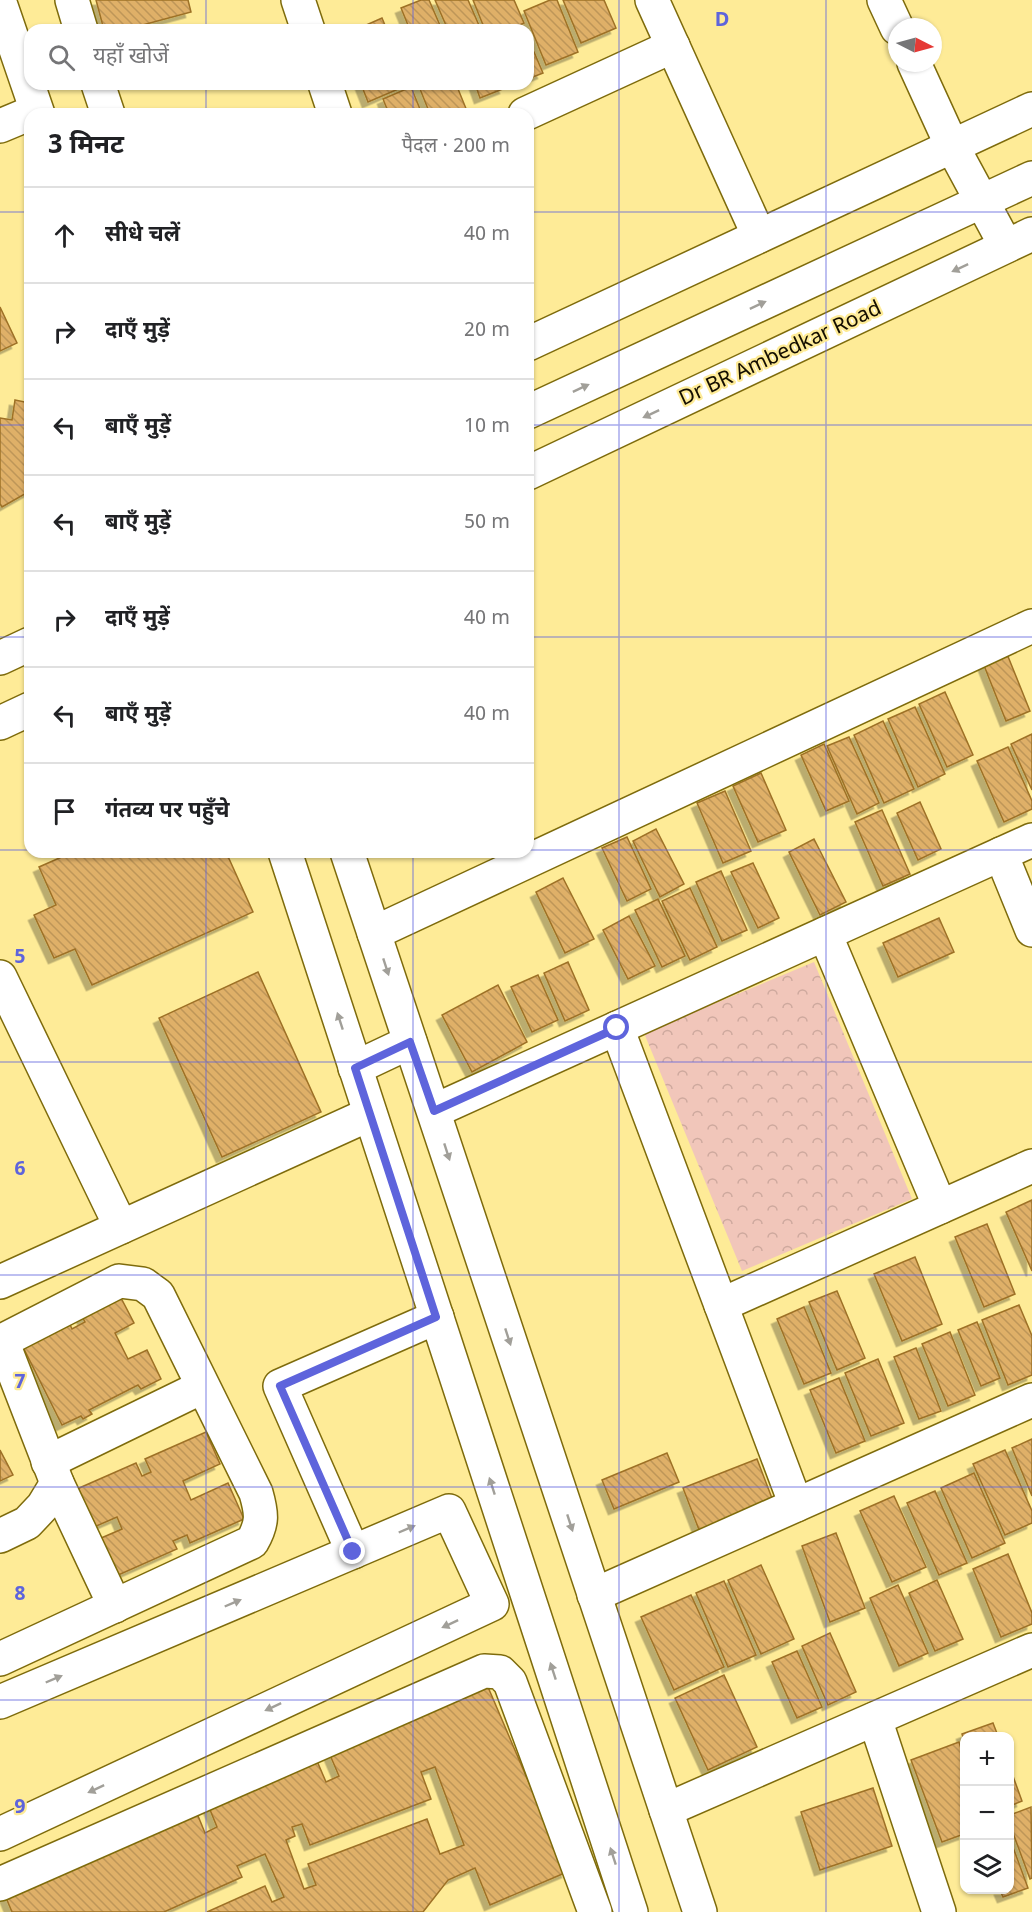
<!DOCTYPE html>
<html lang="hi">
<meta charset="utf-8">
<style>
body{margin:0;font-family:Georgia,"Noto Sans Devanagari",serif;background:#f2f2f2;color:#202124}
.controls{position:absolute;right:18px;bottom:18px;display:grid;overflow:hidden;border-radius:12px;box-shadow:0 2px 4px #0004}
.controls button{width:54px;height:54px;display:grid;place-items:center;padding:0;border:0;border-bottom:2px solid #e0e0e0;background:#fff;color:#202124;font:30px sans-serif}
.compass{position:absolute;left:888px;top:18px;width:54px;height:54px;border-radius:50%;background:#fff;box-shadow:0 2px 4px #0004;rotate:96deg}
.stop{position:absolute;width:18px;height:18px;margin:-14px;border:4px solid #5e64dc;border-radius:50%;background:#fff}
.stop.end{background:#5e64dc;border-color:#fff;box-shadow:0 2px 6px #0008}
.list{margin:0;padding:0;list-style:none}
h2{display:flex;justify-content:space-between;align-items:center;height:78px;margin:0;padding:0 24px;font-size:26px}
h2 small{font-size:20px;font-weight:400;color:#757577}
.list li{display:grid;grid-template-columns:39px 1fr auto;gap:18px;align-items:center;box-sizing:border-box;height:96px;padding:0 24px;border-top:2px solid #e0e0e0}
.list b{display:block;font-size:22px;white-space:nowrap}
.list em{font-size:20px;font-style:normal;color:#757577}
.icon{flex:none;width:33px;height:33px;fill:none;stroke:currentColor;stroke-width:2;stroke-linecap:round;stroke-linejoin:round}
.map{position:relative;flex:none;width:1032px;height:1912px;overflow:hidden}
.search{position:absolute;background:#fff;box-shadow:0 2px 4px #0004;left:24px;top:24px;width:510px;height:66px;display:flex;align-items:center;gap:15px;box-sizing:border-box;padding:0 21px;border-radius:18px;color:#757577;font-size:22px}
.panel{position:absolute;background:#fff;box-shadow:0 2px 4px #0004;left:24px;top:108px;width:510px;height:750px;border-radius:18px}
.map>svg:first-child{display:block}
.park{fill:url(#park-crowns)}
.building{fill:url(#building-back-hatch);stroke:#9e7126;stroke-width:1.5;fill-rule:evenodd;filter:url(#shadow)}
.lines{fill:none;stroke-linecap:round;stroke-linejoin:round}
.minor-casing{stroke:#7e6b0c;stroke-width:36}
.minor{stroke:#fff;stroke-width:33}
.oneway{fill:#a19f99}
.route{stroke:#5e64dc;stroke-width:8}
.grid{fill:none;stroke:#5e64dc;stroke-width:1.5;stroke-opacity:0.55}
.labels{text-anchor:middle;stroke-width:4.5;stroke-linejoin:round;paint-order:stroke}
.street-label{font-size:21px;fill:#140e00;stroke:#feeb97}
.grid-label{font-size:20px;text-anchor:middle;font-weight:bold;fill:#5e64dc;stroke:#feeb97;stroke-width:4.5;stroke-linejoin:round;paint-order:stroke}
</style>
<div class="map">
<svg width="1032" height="1912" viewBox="0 0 1032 1912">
<defs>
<pattern id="park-crowns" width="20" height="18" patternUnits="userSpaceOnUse" patternTransform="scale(1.5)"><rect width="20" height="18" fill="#f1c6ba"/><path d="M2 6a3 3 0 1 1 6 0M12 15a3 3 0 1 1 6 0" fill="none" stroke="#cea99e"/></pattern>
<pattern id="building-back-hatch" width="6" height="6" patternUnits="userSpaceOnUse" patternTransform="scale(1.5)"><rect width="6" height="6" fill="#dfb068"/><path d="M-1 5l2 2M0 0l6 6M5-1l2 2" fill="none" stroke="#be9658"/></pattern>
<filter id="shadow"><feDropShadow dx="-5.5" dy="5.5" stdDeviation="0" flood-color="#0004"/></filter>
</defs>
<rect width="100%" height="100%" fill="#feeb97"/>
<polygon class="park" points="814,962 912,1199 742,1271 644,1033"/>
<g class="building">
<polygon points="96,0 188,0 191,12 124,30 104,30"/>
<polygon points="421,0 429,0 442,30 410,30 401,8"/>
<polygon points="435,0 468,0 481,30 448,30"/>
<polygon points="473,0 514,0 524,23 508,30 485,30"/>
<polygon points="550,0 557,0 578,52 546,65 524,11"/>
<polygon points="563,0 604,0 616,28 581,43"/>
<polygon points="382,18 387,30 355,30"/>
<polygon points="528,38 543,73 528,79"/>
<polygon points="361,84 410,84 368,102"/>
<polygon points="418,84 456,84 467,111 459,114 430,114"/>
<polygon points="475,84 503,84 505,88 480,98"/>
<polygon points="411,87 422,114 389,114 383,99"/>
<polygon points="0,307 17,343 0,351"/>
<polygon points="15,400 30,403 30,491 2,507 0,504 0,418 12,420"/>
<polygon points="1007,654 1030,711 1006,721 983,663"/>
<polygon points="945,692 973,755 947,767 919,704"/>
<polygon points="915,707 945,774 918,787 888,719"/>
<polygon points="883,721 914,789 884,803 854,735"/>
<polygon points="1032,734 1032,790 1011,744"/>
<polygon points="849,737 879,803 857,814 827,746"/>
<polygon points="824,744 849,801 826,811 801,755"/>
<polygon points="1008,747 1032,801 1032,809 1004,822 977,761"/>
<polygon points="761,773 786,830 758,842 733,786"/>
<polygon points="725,791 751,851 723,863 697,803"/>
<polygon points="920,802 941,849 918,860 897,813"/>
<polygon points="882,810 910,874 883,886 855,822"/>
<polygon points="656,829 684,884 660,897 633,841"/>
<polygon points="627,837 651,889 627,901 602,848"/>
<polygon points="814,839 846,902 820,915 789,852"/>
<polygon points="73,852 226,852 253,912 92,985 75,949 54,958 34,915 56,905 39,867"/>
<polygon points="753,863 779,918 758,928 731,872"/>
<polygon points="721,871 747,930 722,941 696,882"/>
<polygon points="563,878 594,939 565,953 536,892"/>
<polygon points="690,888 717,947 690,960 662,901"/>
<polygon points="658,899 685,956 662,967 635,910"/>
<polygon points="629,916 655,966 628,979 603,930"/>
<polygon points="939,918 954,952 898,977 883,943"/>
<polygon points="568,962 589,1010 565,1021 544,973"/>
<polygon points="258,972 321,1112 222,1157 159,1018"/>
<polygon points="538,975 558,1020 532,1032 511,987"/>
<polygon points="498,985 527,1042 472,1072 442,1015"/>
<polygon points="1032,1200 1032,1271 1006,1212"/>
<polygon points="987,1224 1015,1294 984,1307 955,1237"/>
<polygon points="915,1257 942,1324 902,1341 874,1274"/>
<polygon points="837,1291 865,1358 837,1370 809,1302"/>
<polygon points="119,1294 134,1323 115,1333 128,1359 147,1350 161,1379 141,1389 138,1385 89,1410 92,1414 83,1419 81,1416 62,1425 21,1343 68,1320 72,1329 85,1322 80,1313"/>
<polygon points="1019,1305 1032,1336 1032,1375 1008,1385 982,1320"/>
<polygon points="804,1307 831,1373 804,1384 777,1319"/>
<polygon points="977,1322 1000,1378 981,1386 958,1330"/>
<polygon points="950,1332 975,1395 948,1406 922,1344"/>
<polygon points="916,1348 941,1411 919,1419 894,1357"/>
<polygon points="878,1359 904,1423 871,1436 845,1373"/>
<polygon points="839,1378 865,1441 836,1453 810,1390"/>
<polygon points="206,1432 220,1464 183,1481 191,1500 228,1483 244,1519 190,1543 187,1535 173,1541 177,1549 116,1576 99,1539 122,1529 117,1517 94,1527 77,1489 136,1463 142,1476 151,1472 145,1459"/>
<polygon points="1032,1439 1032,1496 1012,1448"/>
<polygon points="0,1450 13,1475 0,1481"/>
<polygon points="1005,1450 1032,1511 1032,1523 1005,1535 973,1464"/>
<polygon points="667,1453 679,1482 614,1509 602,1480"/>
<polygon points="757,1459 775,1506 701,1535 683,1488"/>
<polygon points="974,1473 1005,1543 972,1558 941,1488"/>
<polygon points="935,1491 967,1563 939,1575 907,1503"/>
<polygon points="894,1496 926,1567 892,1582 860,1511"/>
<polygon points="836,1533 865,1608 830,1622 802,1546"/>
<polygon points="1008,1554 1032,1613 1032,1624 1001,1637 973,1569"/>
<polygon points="761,1565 794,1639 761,1654 728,1580"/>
<polygon points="937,1580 963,1639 935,1651 909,1593"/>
<polygon points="724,1581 756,1655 728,1667 696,1593"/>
<polygon points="898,1585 928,1653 899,1666 870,1598"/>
<polygon points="691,1595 724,1667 674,1690 641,1617"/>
<polygon points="830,1633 856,1692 828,1705 802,1646"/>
<polygon points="797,1651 822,1707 797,1718 772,1662"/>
<polygon points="724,1675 757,1747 708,1770 675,1698"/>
<path d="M485,1680L567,1872L490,1905L475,1868L448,1880L423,1912H207L265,1886L272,1902L284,1897L265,1854L237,1866L242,1877L164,1912H12L2,1888L194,1806L205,1833L217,1827L206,1800L314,1754L326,1782L339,1776L327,1748ZM435,1767L464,1845L440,1854L427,1819L308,1864L316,1885L304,1889L286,1840L295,1836L292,1827L302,1824L310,1845L431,1799L421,1772Z"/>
<polygon points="993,1723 998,1736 964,1736 964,1741 962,1734"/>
<polygon points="959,1742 964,1758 964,1834 942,1842 911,1760"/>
<polygon points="1010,1768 1022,1801 1010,1806"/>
<polygon points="873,1788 892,1846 820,1870 801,1812"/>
<polygon points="1031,1807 1032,1878 1030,1879 1010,1825 1010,1815"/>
<polygon points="1010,1839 1028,1888 1003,1897 1000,1890 1010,1890"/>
</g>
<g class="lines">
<g class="minor-casing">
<g id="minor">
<polyline points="72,0 81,30"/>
<polyline points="298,0 308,30"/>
<polyline points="652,0 759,236"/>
<polyline points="884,0 897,28"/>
<polyline points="0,3 38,114"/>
<polyline points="914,63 952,146 1006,246"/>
<polyline points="98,84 108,114"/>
<polyline points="325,84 335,114"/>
<polyline points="525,114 673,46"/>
<polyline points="0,126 36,111"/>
<polyline points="528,344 1032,109"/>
<polyline points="528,412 1032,178"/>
<polyline points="528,473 1032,234"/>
<polyline points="0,658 30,644"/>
<polyline points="0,723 30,709"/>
<polyline points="285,852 631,1912"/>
<polyline points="347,852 700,1912"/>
<polyline points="1001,854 1032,930"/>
<polyline points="374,933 1032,626"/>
<polyline points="825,934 940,1207"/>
<polyline points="0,977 121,1227"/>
<polyline points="617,1028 796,1505"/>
<polyline points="355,1068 410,1042"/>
<polyline points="434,1111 1032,840"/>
<polyline points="0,1282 370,1114"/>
<polyline points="721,1305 1032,1166"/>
<polyline points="2,1341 57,1483 115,1606"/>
<path d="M0,1342L119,1281L143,1284L158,1295L256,1493C262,1514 263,1523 252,1542L0,1659"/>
<polyline points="48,1462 202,1387"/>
<polyline points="0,1536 27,1523 43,1506 57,1483"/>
<polyline points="353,1552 280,1386 437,1317"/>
<polyline points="594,1595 1032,1400"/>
<polyline points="0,1702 449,1511 492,1604 0,1834"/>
<polyline points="875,1719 939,1912"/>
<polyline points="666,1810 1032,1650"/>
<polyline points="0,1884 484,1671 500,1672 510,1682 595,1912"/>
</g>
</g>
<use href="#minor" class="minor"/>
</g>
<defs><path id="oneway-solid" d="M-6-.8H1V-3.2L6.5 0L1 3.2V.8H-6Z" transform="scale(1.5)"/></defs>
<g class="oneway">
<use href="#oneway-solid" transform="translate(960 268) rotate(155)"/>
<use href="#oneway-solid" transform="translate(758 305) rotate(-25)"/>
<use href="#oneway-solid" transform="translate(581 388) rotate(-25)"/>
<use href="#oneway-solid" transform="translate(651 414) rotate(155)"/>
<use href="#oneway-solid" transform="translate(386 967) rotate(72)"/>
<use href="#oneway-solid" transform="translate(340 1021) rotate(-108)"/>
<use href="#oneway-solid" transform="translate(447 1152) rotate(72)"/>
<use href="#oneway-solid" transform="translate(508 1337) rotate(72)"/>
<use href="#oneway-solid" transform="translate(492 1486) rotate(-108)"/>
<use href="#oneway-solid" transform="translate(570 1523) rotate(72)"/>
<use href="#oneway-solid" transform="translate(407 1529) rotate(-23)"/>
<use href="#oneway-solid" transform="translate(233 1603) rotate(-23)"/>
<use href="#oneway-solid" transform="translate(450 1624) rotate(155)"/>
<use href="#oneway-solid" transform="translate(553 1671) rotate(-108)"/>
<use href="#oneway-solid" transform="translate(54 1679) rotate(-23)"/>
<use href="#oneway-solid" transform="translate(273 1707) rotate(155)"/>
<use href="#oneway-solid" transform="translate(96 1789) rotate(155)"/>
<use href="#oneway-solid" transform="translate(613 1856) rotate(-108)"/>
</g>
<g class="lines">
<polyline class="route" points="353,1552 280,1386 436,1317 355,1068 410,1042 434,1111 617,1028"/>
</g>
<path class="grid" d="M206,0V30M413,0V30M619,0V1912M826,0V1912M206,84V114M413,84V114M0,212H30M528,212H1032M0,425H30M528,425H1032M0,637H30M528,637H1032M0,850H30M528,850H1032M206,852V1912M413,852V1912M0,1062H1032M0,1275H1032M0,1487H1032M0,1700H1032"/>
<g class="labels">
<g class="street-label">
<text transform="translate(780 353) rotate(-25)" y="7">Dr BR Ambedkar Road</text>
</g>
</g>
<g class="grid-label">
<text x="722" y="26">D</text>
<text x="20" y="963">5</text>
<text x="20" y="1175">6</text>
<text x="20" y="1388">7</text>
<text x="20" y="1600">8</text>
<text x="20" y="1813">9</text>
</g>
</svg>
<div class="controls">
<button>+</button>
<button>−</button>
<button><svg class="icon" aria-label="layers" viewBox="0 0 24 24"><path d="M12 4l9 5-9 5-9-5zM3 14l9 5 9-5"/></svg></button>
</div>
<svg class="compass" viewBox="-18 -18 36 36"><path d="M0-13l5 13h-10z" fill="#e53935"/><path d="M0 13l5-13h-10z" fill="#757577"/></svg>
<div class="stop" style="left:617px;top:1028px"></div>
<div class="stop end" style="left:353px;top:1552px"></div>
<div class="search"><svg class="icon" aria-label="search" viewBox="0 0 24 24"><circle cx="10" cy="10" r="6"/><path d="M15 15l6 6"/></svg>यहाँ खोजें</div>
<section class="panel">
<h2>3 मिनट<small>पैदल · 200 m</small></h2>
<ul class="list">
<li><svg class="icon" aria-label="ahead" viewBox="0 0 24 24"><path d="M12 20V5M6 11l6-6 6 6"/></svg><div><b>सीधे चलें</b></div><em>40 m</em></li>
<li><svg class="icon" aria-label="right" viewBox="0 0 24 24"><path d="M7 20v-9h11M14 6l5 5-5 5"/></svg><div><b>दाएँ मुड़ें</b></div><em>20 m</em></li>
<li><svg class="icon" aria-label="left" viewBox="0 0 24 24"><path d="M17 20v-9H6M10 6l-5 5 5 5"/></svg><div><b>बाएँ मुड़ें</b></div><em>10 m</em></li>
<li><svg class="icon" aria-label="left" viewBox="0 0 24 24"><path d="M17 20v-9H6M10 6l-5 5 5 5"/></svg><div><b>बाएँ मुड़ें</b></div><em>50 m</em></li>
<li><svg class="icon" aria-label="right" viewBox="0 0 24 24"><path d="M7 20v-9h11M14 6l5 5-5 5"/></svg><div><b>दाएँ मुड़ें</b></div><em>40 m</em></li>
<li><svg class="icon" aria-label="left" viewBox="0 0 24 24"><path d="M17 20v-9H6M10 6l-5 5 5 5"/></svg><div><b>बाएँ मुड़ें</b></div><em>40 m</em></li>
<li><svg class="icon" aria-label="arrive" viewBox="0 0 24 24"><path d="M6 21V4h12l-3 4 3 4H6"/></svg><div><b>गंतव्य पर पहुँचे</b></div></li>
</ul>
</section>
</div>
